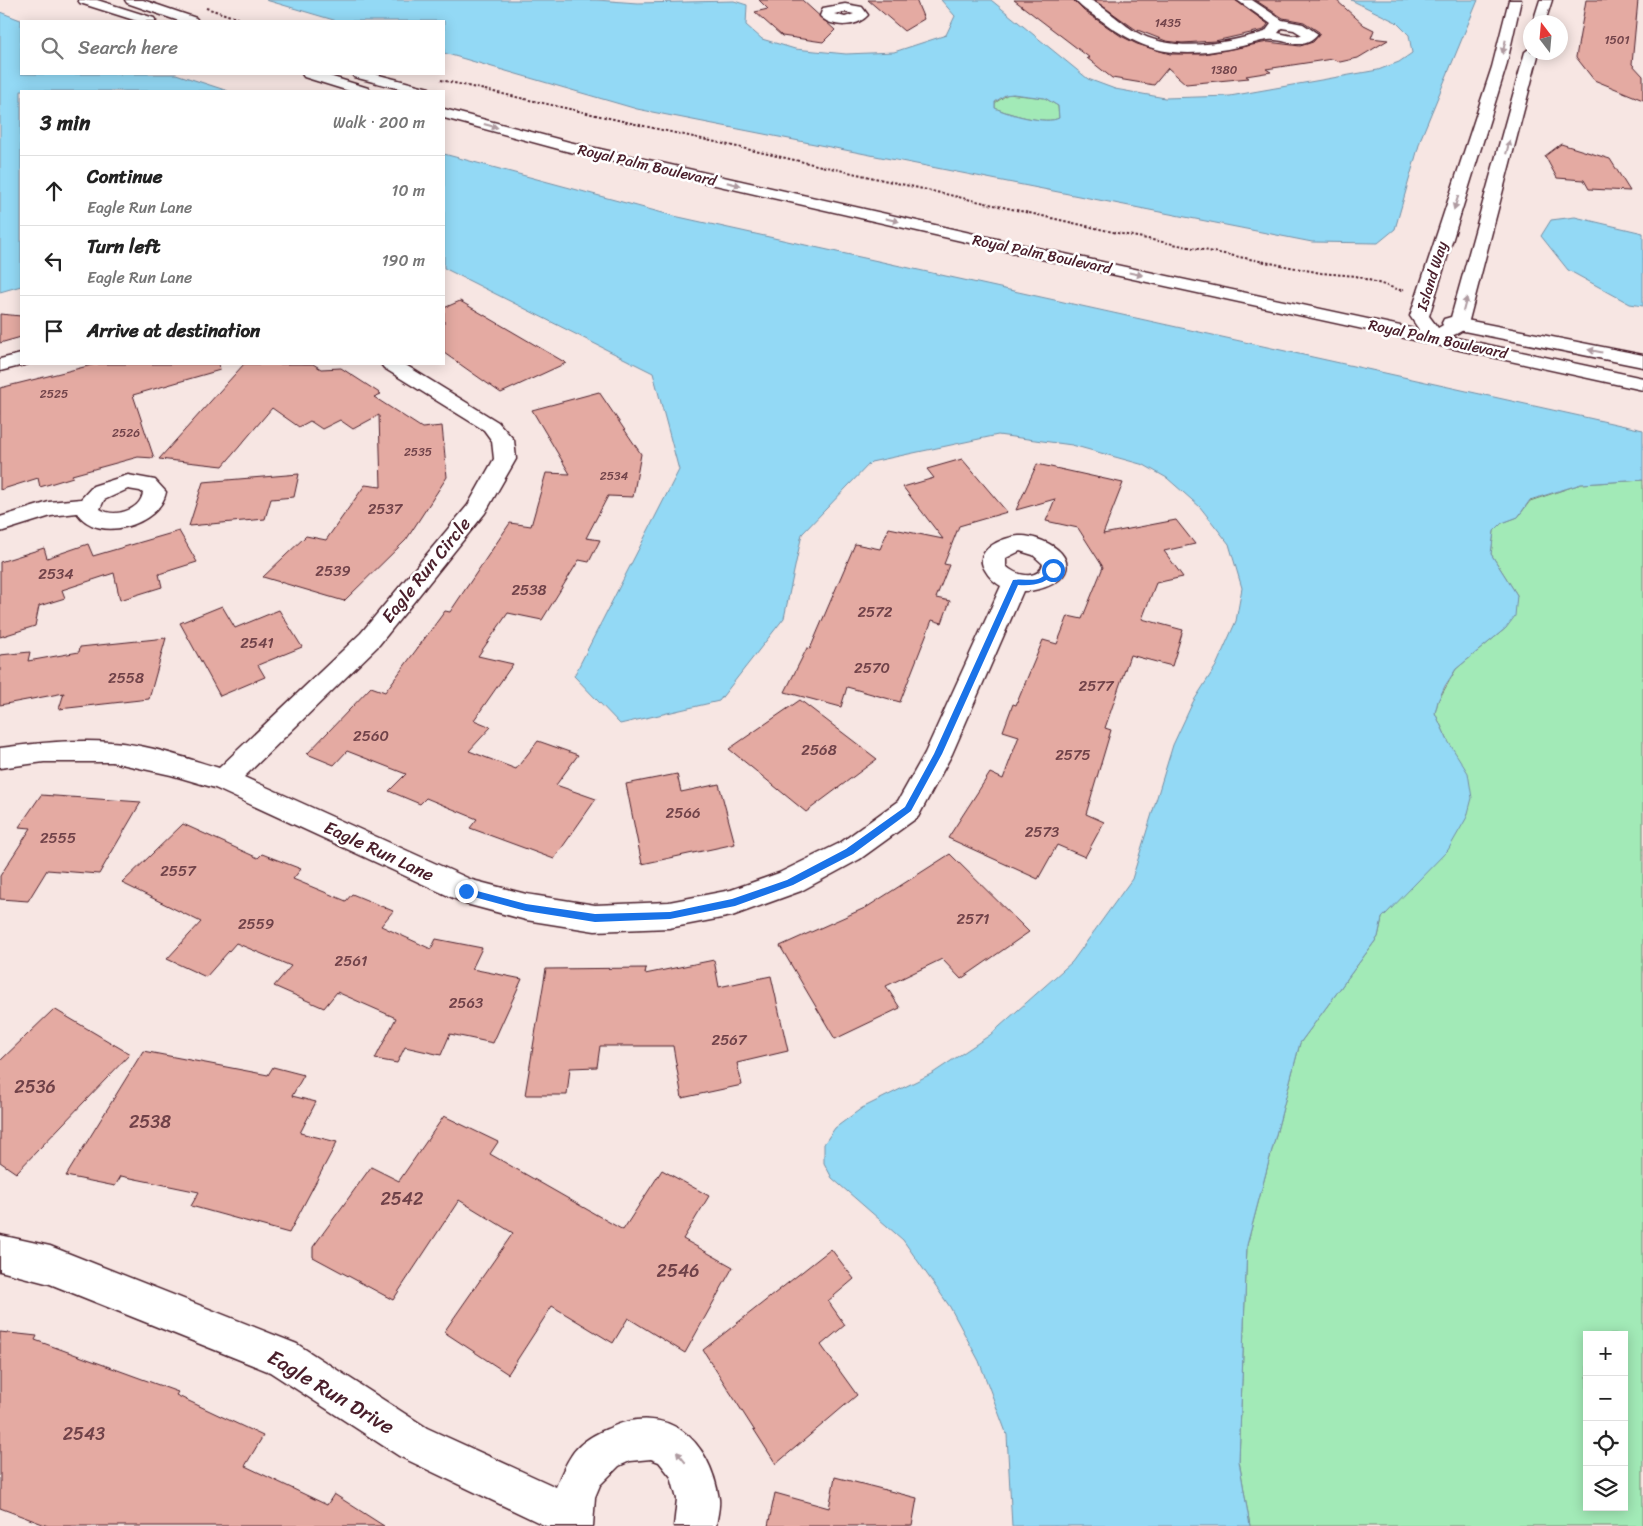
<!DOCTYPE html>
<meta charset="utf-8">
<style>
body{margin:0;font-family:Sriracha,sans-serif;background:#f6f6f6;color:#222}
.controls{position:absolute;right:15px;bottom:15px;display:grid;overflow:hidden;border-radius:0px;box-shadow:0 2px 12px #0003}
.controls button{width:45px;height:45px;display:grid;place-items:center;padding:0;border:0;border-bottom:1px solid #e0e0e0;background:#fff;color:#222;font:25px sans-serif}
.compass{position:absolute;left:1523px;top:15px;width:45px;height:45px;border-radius:50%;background:#fff;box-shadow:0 2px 12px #0003;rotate:344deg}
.stop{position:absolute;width:15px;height:15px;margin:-11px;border:4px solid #1a73e8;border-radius:50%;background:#fff}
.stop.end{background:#1a73e8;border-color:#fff;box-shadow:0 1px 5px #0008}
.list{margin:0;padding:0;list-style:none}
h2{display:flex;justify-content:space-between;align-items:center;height:65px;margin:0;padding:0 20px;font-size:21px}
h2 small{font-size:16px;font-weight:400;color:#767676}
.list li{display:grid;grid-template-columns:32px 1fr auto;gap:15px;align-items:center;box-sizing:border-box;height:70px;padding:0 20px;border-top:1px solid #e0e0e0}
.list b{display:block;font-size:19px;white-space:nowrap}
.list p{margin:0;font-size:16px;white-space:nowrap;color:#767676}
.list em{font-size:16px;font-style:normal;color:#767676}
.icon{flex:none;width:28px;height:28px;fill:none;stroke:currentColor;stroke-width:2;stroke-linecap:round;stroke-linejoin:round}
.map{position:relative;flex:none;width:1643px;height:1526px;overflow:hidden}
.search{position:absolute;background:#fff;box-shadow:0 2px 12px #0003;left:20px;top:20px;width:425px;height:55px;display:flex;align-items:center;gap:12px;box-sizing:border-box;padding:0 18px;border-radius:0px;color:#767676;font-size:19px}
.panel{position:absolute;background:#fff;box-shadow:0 2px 12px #0003;left:20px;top:90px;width:425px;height:275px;border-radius:0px}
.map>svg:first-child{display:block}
.green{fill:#a2eab7;stroke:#768471;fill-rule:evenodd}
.water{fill:#93d9f5;stroke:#768fa4;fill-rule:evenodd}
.building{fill:#e4aaa2;stroke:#4a1f2b}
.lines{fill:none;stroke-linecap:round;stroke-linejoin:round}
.minor-casing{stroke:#4a1f2b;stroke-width:3}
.major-casing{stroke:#4a1f2b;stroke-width:3}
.path{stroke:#4a1f2b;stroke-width:2;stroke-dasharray:2.5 2;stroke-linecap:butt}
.minor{fill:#fff;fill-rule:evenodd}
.major{fill:#fff;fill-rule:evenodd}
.oneway{fill:#ae9aa0}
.route{fill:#1a73e8}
.labels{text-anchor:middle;stroke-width:5;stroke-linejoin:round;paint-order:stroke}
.far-number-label{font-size:12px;fill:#704249}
.far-street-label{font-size:15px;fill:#4a1f2b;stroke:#fff}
.number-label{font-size:15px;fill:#704249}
.street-label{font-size:18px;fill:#4a1f2b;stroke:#fff}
.near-number-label{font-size:18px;fill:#704249}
.near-street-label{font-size:21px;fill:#4a1f2b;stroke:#fff}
</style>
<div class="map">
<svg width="1643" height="1526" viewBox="0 0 1643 1526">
<rect width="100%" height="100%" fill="#f7e6e3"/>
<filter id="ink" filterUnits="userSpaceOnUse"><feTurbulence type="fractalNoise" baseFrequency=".02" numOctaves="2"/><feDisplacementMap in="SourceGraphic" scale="10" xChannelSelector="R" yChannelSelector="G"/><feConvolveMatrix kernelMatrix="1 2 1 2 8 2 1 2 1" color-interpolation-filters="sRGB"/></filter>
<g filter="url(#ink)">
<g class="green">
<path d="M1008,94L1045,98L1058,106L1059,118C1047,125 1008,114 995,108V103Z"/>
<path d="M1643,480V1526H1250L1239,1461L1247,1245L1300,1043L1378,937L1382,918L1394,905L1448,741L1435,713L1438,701L1456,669L1506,628L1517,595L1491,554L1494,531L1502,523L1518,517L1530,501L1581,484ZM1587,1335H1624V1507H1587Z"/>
</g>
<g class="water">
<path d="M266,0H597L637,3L734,1L747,5L746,25L762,39L795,49L846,54L894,52L946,35L955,16L941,0H991L1088,79L1115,89L1165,98L1230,96L1378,70L1399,62L1412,53L1409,35L1396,22L1351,0H1478L1421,138L1395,229L1378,243L1312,242L637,109L444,53V21H337ZM1013,94L1045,98L1058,106L1059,118C1047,125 1007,114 995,108V102L1005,95Z"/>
<polygon points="0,12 23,21 21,21 21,74 176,74 228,91 21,91 21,286 0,292"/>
<polygon points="444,154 674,216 1643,430 1643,480 1581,484 1530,500 1518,517 1502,523 1494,531 1491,554 1517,595 1515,616 1506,628 1456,669 1445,686 1438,701 1435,713 1448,741 1468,773 1472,798 1467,817 1448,850 1382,918 1378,937 1300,1043 1247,1245 1239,1461 1250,1526 1012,1526 1007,1435 979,1361 950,1307 903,1240 832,1178 824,1163 824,1144 835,1128 862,1108 933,1073 990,1035 1072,962 1132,879 1173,745 1193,702 1216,666 1236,621 1242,588 1229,544 1200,507 1167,478 1144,465 1072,445 998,435 871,462 802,534 784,618 719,701 620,724 574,676 679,470 653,373 444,268"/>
<polygon points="1575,217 1643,233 1643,306 1630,304 1568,270 1541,236 1551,220"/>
</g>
<g class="building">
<polygon points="759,0 802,0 835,30 823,42 782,36 755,12 768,9"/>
<polygon points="868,0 916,0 924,19 904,31"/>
<polygon points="1014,0 1073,0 1084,11 1121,36 1137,44 1170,54 1204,54 1268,42 1300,46 1313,42 1319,35 1319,32 1304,22 1283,18 1255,0 1336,0 1364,25 1374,30 1371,38 1388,40 1358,58 1340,62 1332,59 1266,69 1271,72 1246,76 1249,78 1186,84 1168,68 1154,85 1112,78 1087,58 1090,58"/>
<polygon points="1094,0 1235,0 1268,24 1264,30 1215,41 1182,43 1166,41 1135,29"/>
<polygon points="1586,0 1638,0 1632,64 1643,76 1643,100 1594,80 1576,57"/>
<polygon points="1561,144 1610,159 1630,191 1589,189 1584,180 1557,178 1545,156"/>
<polygon points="460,301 566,363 501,393 444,353 444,308"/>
<polygon points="0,314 21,316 21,337 0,343"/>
<polygon points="96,364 219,364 220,370 133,395 154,458 138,457 72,475 73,477 40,487 38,478 0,490 0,388"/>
<polygon points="244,364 313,364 321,369 341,368 381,394 374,397 422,428 442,426 447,477 406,540 344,601 263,577 306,536 326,540 365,485 381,487 379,415 353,429 340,420 322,429 310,421 299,427 272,408 223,466 159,459"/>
<polygon points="599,392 641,454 633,497 608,496 586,538 600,540 589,562 579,560 542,620 508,613 478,656 513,664 474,720 491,727 469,751 516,769 538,741 578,755 556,785 596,799 554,859 470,828 477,819 426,798 420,804 389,791 406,774 347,751 334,765 307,754 371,687 385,692 445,611 450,612 510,523 531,526 546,473 570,474 532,410"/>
<polygon points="962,459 1007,512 959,526 944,564 949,565 936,598 950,601 942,623 932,620 900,702 847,687 841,707 785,692 807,648 810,649 855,544 880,549 889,528 943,539 903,487 934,478 927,469"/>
<polygon points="1037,464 1123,483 1103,534 1176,520 1195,544 1164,551 1183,577 1156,583 1142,619 1183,630 1172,666 1130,655 1105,728 1111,730 1086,814 1104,822 1085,857 1057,845 1038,879 948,838 990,773 1003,779 1019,736 1003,731 1013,704 1016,705 1043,640 1057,644 1068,616 1082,619 1103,567 1078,528 1046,521 1055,499 1016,510"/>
<polygon points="299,474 294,497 271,499 265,519 189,526 203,482"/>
<polygon points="179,531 197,562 159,574 162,587 120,600 114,573 62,590 65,598 39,606 35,626 0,637 0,562 44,548 47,558 88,544 93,556"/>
<polygon points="222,606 235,628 279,610 302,647 258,665 265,677 220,696 180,623"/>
<polygon points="166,638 149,699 59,709 64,693 0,705 0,655 30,652 28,661 79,652 80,647"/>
<polygon points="800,700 877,759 806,812 729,749"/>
<polygon points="677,774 681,792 719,784 735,844 642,864 626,784"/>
<polygon points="41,795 141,802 99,874 47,870 28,901 0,899 0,876 31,828 19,827"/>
<polygon points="183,824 258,858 262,854 301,869 293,879 346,901 352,894 393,911 381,926 431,949 436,939 482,948 472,969 522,979 493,1043 450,1034 441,1055 405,1047 397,1063 375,1059 396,1018 337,992 324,1008 274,986 291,966 236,943 206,977 167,959 201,922 122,883"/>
<polygon points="950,854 1029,932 961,979 942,959 886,986 900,1008 835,1039 780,946 867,907"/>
<polygon points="714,960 719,987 771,976 788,1051 737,1063 742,1085 682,1098 673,1046 600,1046 597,1067 570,1068 567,1095 525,1095 546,969 646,968 645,974"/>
<polygon points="54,1009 130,1054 16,1173 0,1162 0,1061"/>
<polygon points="143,1051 268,1075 273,1067 304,1075 292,1096 316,1102 300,1133 337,1142 289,1233 191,1206 199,1192 121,1176 115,1186 66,1176"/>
<polygon points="444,1116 498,1142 490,1154 623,1230 662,1170 709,1196 683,1239 733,1267 685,1353 628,1318 613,1343 552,1306 508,1374 444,1332 513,1233 459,1200 393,1300 313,1257 313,1247 371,1167 399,1181"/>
<polygon points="831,1249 854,1279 828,1301 845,1325 821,1345 857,1395 776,1464 703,1350"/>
<polygon points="0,1332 37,1336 35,1340 178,1392 176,1395 263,1436 245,1466 327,1505 334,1494 384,1526 48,1526 0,1508"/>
<polygon points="835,1477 917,1498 912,1526 768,1526 775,1493 829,1508"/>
</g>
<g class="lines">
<g class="minor-casing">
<g id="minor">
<path d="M1075,0C1079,0 1086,0 1090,0C1101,4 1123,24 1134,31C1174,54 1223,44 1265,32L1271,24L1237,0H1252L1282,20L1303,24L1318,34C1303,54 1285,37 1268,40C1259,41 1251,44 1242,46C1187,58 1151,57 1105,23C1095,16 1082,9 1075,0ZM1282,28L1294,30L1302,35L1292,36L1278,33Z"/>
<path d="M1509,0H1521L1506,67L1429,316L1438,328L1450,321L1525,52L1530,48V52H1539L1468,324C1465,330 1458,333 1452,336C1428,351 1423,335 1410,316L1492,67Z"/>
<polygon points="1540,0 1552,0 1545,22 1533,22"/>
<path d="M845,4L862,7L868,15C857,28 831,28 820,16L823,8ZM845,12L854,14L845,17L834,14Z"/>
<polygon points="21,354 21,364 28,364 0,371 0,359"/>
<path d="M381,364H404L498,422L514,440L516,459L485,513L379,645L244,777L472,880L526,894L595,905L669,902L731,890L779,873L840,843L898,801L925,753L1001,586C994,582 989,577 985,570C972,550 1003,537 1019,536C1031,535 1053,543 1061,553C1081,577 1042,592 1023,591L952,754L918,817L860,859L801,891L732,916L669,928L595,931L526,920L466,904L215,788L171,775L112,762H44L0,768V748C37,743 74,739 111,742C146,744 185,758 219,768L361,633L468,505L494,459L492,441L484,430L384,368ZM1020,551L1033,555L1043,564C1038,582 1015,575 1006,566V558Z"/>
<path d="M128,475L155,480L166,492C160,525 98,544 77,513L51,516L0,532V517L49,502L81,499L93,486ZM128,489L140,491L143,493C140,511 114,518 100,509L104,500Z"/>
<path d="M0,1235L50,1246L297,1344L427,1428L556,1487C560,1477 565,1465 571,1456C579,1443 593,1435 607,1429C667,1401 710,1439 719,1499C720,1508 717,1517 716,1526H674L677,1499L671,1477L659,1462L651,1459L630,1461L619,1466L600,1485L595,1497L593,1526H546L399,1456L270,1372L50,1284L0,1271Z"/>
</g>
</g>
<g class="major-casing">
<g id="major">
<polygon points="78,0 97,0 154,18 156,21 137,21 80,3"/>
<polygon points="125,0 143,0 196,18 198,21 179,21 127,3"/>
<polygon points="302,74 323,74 368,88 370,91 349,91 304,77"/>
<polygon points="352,74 375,74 429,88 431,91 408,91 354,77"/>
<polygon points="444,109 569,142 1023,245 1643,378 1643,390 1023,255 566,151 444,118"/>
<polygon points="1451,317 1643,355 1643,367 1444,327 1442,323 1444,319"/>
</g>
</g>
<g class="path">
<polyline points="206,8 246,21"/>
<polyline points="441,80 1122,234 1321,273 1356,276 1400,290 1404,289"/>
</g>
<use href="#minor" class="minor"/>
<use href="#major" class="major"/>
</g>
<defs><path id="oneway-solid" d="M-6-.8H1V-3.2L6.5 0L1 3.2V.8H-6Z" transform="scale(1.25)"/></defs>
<g class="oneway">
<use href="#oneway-solid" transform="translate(1504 47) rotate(103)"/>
<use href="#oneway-solid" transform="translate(491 126) rotate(15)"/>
<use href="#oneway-solid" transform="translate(1508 147) rotate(-75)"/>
<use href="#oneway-solid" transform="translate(734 184) rotate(13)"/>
<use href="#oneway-solid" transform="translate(1456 203) rotate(108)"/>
<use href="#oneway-solid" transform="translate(892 220) rotate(13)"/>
<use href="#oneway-solid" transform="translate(1136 274) rotate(12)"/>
<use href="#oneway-solid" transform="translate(1465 304) rotate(-75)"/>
<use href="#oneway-solid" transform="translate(1595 351) rotate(-169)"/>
<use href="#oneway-solid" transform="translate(681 1457) rotate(-129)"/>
</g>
</g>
<path class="route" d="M1051,569L1057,570C1047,584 1034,586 1018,585L942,754L911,811L853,854L793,885L735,906L670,919L595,922L526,911L463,894V889L466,888L526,904L595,914L670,912L732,899L787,880L846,849L905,807L934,754L1013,580C1030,578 1038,585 1051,569Z"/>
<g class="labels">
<g class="far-number-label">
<text x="1168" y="27">1435</text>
<text x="1617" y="44">1501</text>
<text x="1224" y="74">1380</text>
<text x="54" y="398">2525</text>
<text x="126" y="437">2526</text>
<text x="418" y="456">2535</text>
<text x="614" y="480">2534</text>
</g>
<g class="far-street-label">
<text transform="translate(647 165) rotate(13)" y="5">Royal Palm Boulevard</text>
<text transform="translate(1042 254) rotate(12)" y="5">Royal Palm Boulevard</text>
<text transform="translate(1432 276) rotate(-73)" y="5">Island Way</text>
<text transform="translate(1438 339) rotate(12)" y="5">Royal Palm Boulevard</text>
</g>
<g class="number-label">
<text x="385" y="514">2537</text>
<text x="333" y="576">2539</text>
<text x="56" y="579">2534</text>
<text x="529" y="595">2538</text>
<text x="875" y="617">2572</text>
<text x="257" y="648">2541</text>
<text x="872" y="673">2570</text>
<text x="126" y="683">2558</text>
<text x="1096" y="691">2577</text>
<text x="371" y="741">2560</text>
<text x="819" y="755">2568</text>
<text x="1073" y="760">2575</text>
<text x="683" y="818">2566</text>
<text x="1042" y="837">2573</text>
<text x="58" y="843">2555</text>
<text x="178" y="876">2557</text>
<text x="973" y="924">2571</text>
<text x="256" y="929">2559</text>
<text x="351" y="966">2561</text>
<text x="466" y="1008">2563</text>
<text x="729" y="1045">2567</text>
</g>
<g class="street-label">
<text transform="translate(426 570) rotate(-51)" y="6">Eagle Run Circle</text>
<text transform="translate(379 851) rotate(25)" y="6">Eagle Run Lane</text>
</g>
<g class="near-number-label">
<text x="35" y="1093">2536</text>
<text x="150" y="1128">2538</text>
<text x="402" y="1205">2542</text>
<text x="678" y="1277">2546</text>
<text x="84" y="1440">2543</text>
</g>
<g class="near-street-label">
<text transform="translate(331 1392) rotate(31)" y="7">Eagle Run Drive</text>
</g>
</g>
</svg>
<div class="controls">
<button>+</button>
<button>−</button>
<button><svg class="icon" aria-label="locate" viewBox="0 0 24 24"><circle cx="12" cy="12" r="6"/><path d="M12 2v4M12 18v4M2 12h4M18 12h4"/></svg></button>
<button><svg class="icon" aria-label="layers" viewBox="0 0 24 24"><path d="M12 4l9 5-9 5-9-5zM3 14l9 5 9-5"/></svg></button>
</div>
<svg class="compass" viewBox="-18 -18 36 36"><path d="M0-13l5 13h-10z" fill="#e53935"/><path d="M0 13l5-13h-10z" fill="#767676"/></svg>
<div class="stop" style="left:1053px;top:570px"></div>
<div class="stop end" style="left:466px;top:891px"></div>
<div class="search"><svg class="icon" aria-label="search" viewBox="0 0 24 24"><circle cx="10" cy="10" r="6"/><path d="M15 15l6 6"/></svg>Search here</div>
<section class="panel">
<h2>3 min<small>Walk · 200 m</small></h2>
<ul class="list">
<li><svg class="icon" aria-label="ahead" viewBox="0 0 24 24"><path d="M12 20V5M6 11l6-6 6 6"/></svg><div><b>Continue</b><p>Eagle Run Lane</p></div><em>10 m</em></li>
<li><svg class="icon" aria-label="left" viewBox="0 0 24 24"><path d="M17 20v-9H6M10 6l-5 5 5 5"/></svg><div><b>Turn left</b><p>Eagle Run Lane</p></div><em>190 m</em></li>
<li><svg class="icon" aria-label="arrive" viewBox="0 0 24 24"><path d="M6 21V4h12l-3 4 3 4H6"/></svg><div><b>Arrive at destination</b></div></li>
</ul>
</section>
</div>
